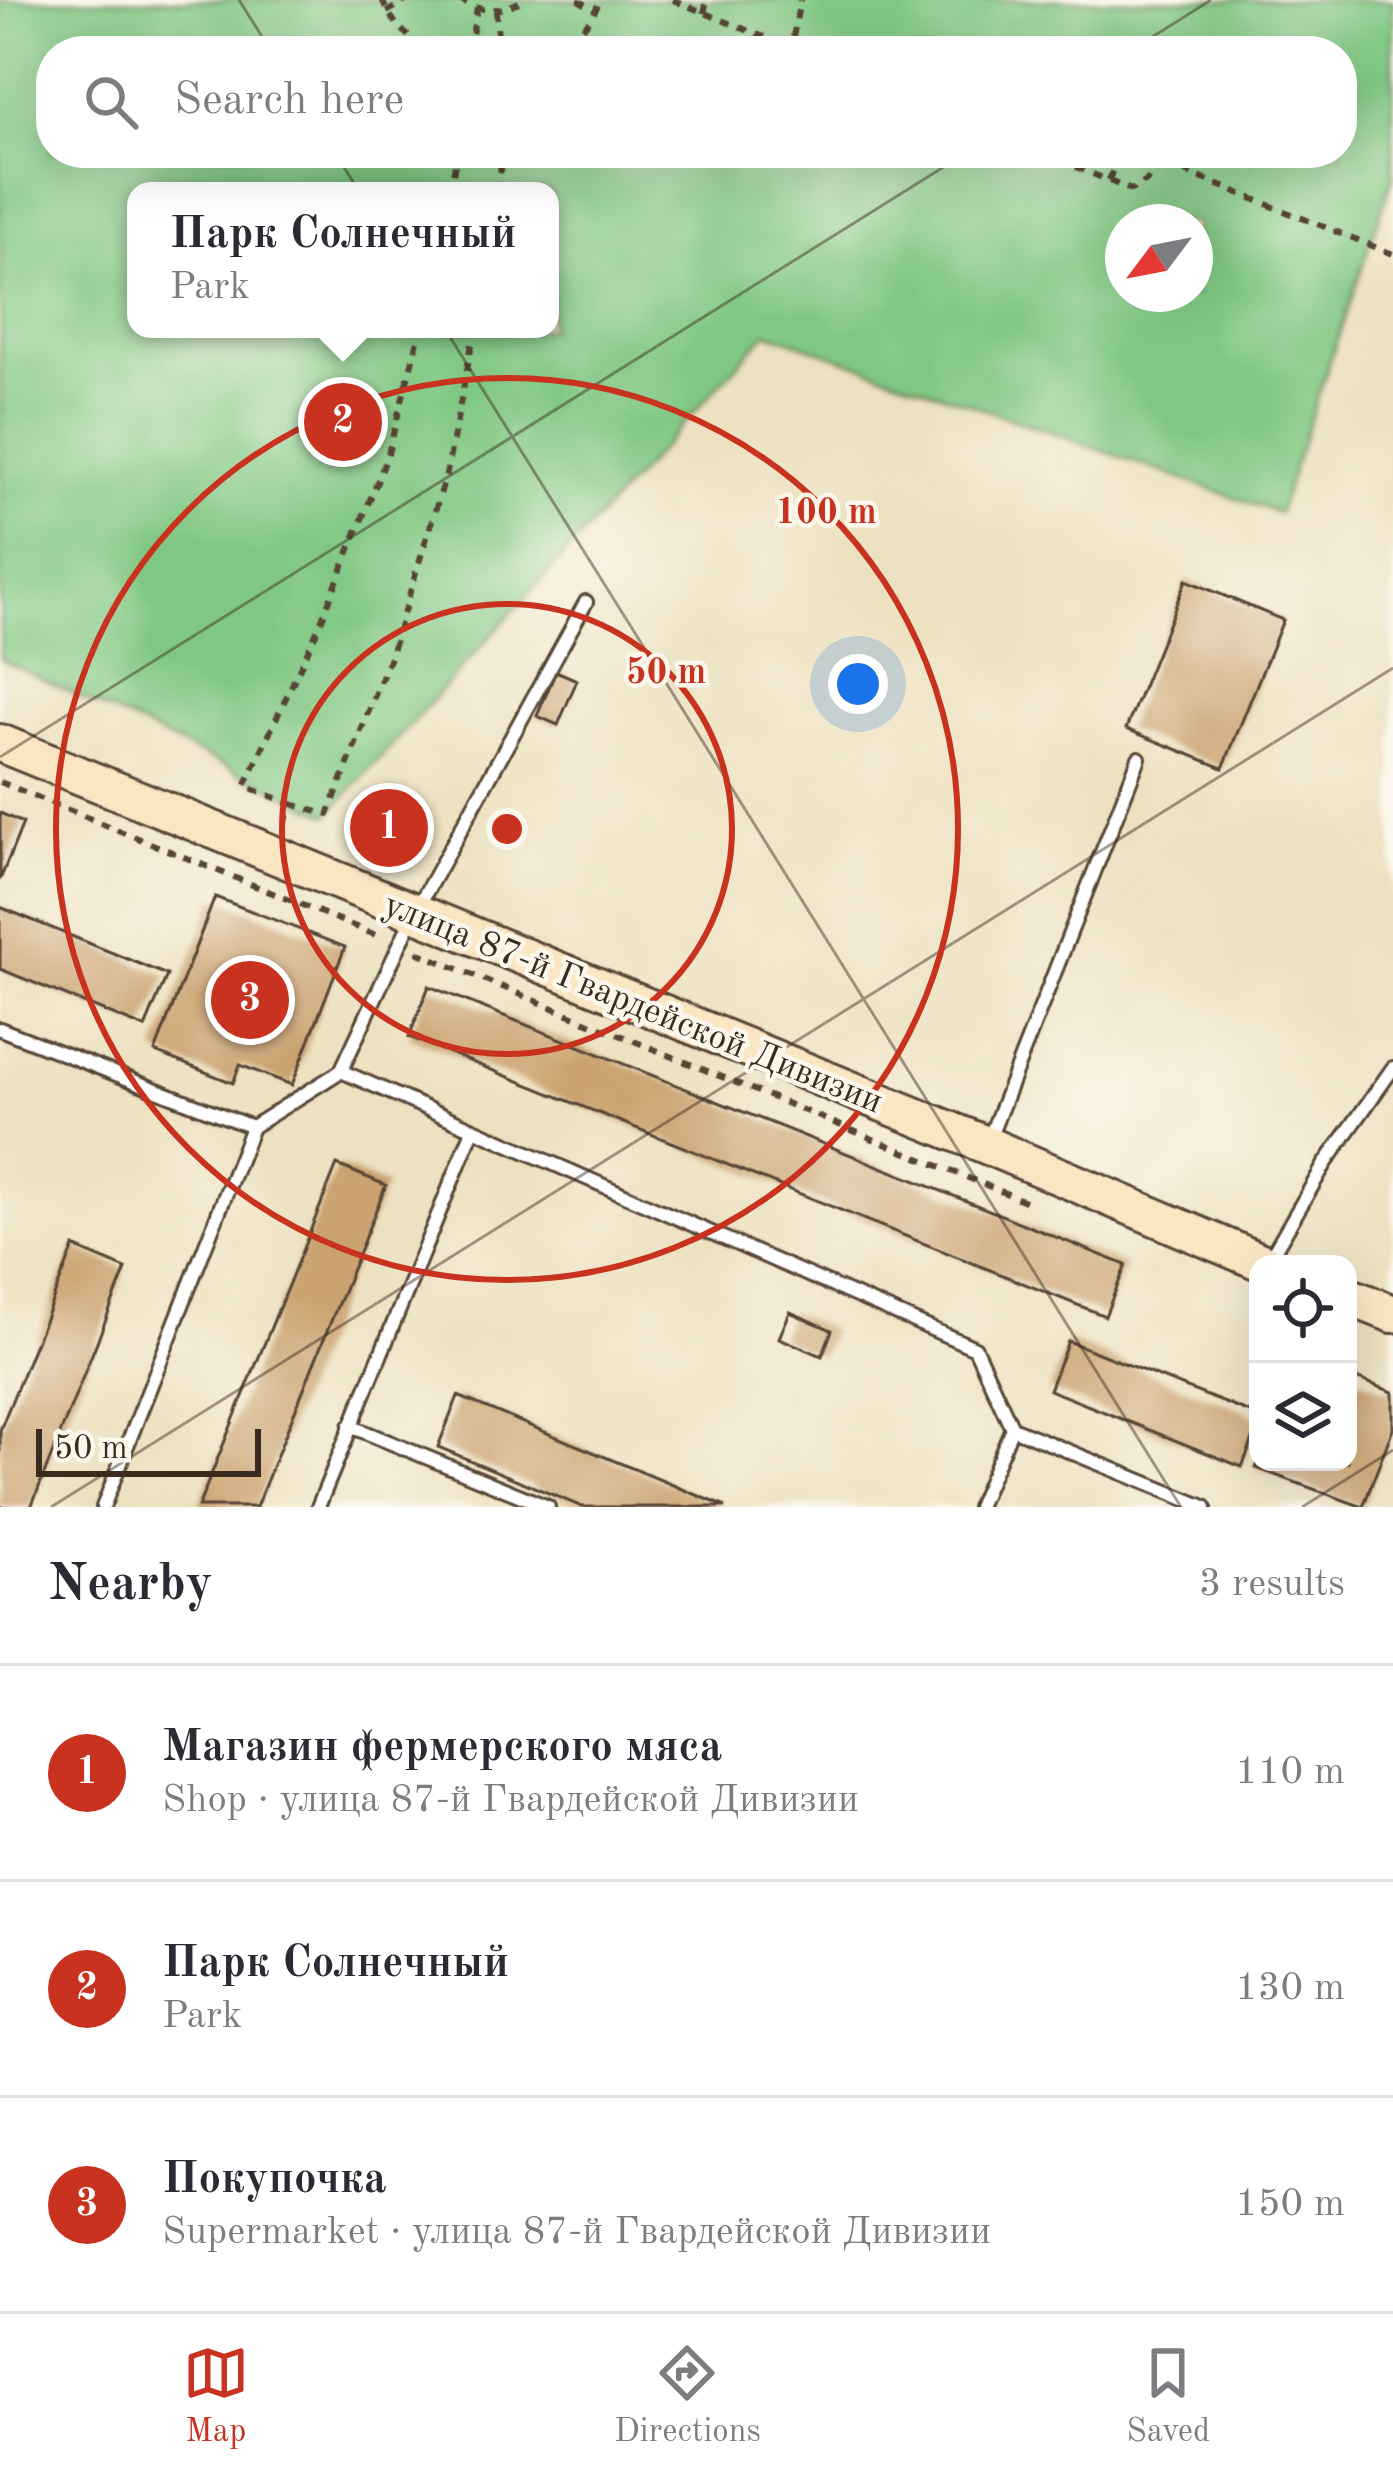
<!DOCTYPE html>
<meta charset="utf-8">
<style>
body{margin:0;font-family:"Old Standard TT",serif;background:#f7f7f7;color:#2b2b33}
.controls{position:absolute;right:36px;bottom:36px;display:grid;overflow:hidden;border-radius:24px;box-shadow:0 12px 48px #0002}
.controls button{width:108px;height:108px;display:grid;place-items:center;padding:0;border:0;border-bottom:3px solid #e1e1e2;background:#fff;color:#2b2b33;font:60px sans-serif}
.compass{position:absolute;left:1105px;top:204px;width:108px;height:108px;border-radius:50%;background:#fff;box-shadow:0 12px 48px #0002;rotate:238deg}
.scale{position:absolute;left:36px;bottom:30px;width:225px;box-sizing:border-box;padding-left:12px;border:6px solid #3b2a1e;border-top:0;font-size:33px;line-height:42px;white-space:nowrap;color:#3b2a1e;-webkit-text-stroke:9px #fbf7ec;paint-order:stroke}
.you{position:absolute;left:858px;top:684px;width:42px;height:42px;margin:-30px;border:9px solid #fff;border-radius:50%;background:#1a73e8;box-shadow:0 0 0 18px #1a73e833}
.badge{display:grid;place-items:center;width:78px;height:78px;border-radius:50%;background:#c8321e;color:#fff;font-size:39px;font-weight:700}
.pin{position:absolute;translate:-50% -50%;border:6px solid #fff;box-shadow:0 3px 12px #0006}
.popup{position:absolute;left:127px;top:182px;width:432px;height:156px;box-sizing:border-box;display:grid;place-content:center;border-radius:24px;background:#fff;filter:drop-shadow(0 3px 9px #0005);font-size:39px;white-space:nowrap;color:#7c7c81}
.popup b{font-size:45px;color:#2b2b33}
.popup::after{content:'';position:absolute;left:50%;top:100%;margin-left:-24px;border:24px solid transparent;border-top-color:#fff}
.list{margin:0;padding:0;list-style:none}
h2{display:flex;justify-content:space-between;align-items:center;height:156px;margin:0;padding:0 48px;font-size:51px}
h2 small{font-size:39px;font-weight:400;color:#7c7c81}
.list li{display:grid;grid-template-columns:78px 1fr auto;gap:36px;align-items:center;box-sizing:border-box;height:216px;padding:0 48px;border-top:3px solid #e1e1e2}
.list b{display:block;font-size:45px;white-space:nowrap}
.list p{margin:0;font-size:39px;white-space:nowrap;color:#7c7c81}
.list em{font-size:39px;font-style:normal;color:#7c7c81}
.icon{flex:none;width:66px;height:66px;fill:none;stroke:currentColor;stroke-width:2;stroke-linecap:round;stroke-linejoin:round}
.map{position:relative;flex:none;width:1393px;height:1507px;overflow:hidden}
.search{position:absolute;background:#fff;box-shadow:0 12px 48px #0002;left:36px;right:36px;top:36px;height:132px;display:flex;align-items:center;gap:30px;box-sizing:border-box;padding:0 42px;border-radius:48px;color:#7c7c81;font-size:45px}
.sheet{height:804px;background:#fff}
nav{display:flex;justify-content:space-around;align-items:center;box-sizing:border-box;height:168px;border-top:3px solid #e1e1e2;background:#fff;font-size:33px;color:#7c7c81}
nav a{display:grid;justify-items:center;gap:6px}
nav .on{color:#c8321e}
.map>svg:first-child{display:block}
.green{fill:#80c783;stroke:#5e7850;stroke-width:3;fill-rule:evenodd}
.building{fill:#cba26f}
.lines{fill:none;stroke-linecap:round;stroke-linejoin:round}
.lane-casing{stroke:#564536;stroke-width:18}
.secondary-casing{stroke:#564536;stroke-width:42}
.path{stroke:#564536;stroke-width:6;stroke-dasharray:9 9;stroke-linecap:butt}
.lane{stroke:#fff;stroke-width:12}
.secondary{stroke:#fbe6c4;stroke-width:36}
.ticks{fill:none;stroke:#3b2a1e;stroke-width:3;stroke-opacity:0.45}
.ring{fill:none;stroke:#c8321e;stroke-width:6}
.labels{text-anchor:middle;stroke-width:9;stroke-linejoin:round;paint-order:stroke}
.street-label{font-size:36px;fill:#3b2a1e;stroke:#fbf7ec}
.centre{fill:#c8321e;stroke:#fbf7ec;stroke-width:6}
.ring-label{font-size:36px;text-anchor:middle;font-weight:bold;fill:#c8321e;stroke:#fbf7ec;stroke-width:9;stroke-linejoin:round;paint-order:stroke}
</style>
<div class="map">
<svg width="1393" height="1507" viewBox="0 0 1393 1507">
<rect width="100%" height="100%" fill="#fbf7ec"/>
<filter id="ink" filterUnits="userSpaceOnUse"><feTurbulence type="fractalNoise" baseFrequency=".00833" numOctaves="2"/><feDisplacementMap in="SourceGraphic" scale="24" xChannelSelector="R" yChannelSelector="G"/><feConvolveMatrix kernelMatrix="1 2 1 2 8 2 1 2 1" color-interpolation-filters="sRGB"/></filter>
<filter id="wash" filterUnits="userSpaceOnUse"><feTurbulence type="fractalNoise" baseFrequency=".004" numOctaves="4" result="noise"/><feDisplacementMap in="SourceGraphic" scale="48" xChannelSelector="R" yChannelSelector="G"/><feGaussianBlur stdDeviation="2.7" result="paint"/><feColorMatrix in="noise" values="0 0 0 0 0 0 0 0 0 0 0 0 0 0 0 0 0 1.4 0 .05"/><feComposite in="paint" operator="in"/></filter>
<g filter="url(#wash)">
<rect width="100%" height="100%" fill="#ece1c0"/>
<path class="green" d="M0,0H1393V177L1278,513L767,332L328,815L0,659ZM51,51H1342V153H51ZM136,191H550V329H136ZM1123,222H1195V294H1123Z"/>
<g id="blocks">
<g class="building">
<polygon points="1186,580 1283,620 1223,768 1126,729"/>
<polygon points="556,671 577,680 558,725 537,716"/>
<polygon points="374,807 415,822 404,850 364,834"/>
<polygon points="0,813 23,823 0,880"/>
<polygon points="215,897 345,947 292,1085 240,1065 233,1083 155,1052"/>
<polygon points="0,907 167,975 145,1028 0,969"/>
<polygon points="429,986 1126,1265 1105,1316 409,1037"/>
<polygon points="337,1165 386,1185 256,1507 198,1507"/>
<polygon points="74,1247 126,1269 31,1507 0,1507 0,1430"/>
<polygon points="790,1312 832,1330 822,1356 779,1338"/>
<polygon points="1068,1341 1258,1416 1258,1427 1242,1467 1049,1390"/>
<polygon points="1348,1375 1393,1392 1393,1428 1363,1507 1256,1468 1259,1462 1348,1462"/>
<polygon points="458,1396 726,1507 582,1507 438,1447"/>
</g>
</g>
</g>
<g filter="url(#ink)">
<use href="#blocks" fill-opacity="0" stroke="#564536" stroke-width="3"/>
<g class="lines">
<g class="lane-casing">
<g id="lane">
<polyline points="0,1029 252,1127 341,1071 975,1348 1012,1428 1205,1507"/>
<polyline points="341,1071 415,912 586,602"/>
<polyline points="989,1139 1139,758"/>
<polyline points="1267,1263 1325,1164 1393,1068"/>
<polyline points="350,1426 548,1507"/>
<polyline points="103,1507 252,1127"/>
<polyline points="318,1507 473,1130"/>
<polyline points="978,1507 1012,1428"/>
</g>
</g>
<g class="secondary-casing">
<g id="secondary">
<polyline points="0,743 986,1145 1266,1264"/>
<polyline points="1348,1296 1393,1314"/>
</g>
</g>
<g class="path">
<path d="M382,0C391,22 408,37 427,51"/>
<path d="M459,0C480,12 501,13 522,0"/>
<polyline points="578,0 596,10"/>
<polyline points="673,0 791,48"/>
<polyline points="496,10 499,51"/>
<polyline points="387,12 407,0"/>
<polyline points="704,13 707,0"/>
<polyline points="469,51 477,8"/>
<path d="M556,51C575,39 592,21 600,0"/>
<polyline points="797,51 791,48 800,0"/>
<polyline points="1043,153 1131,190 1147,181 1152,165 1146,156 1138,153"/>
<polyline points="1149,161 1163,163 1393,254"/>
<polyline points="1109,180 1116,161 1126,153"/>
<polyline points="450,191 457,153"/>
<polyline points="497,191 503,153"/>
<polyline points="0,782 383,938"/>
<polyline points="292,804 328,815 390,657 446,475 475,329"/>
<polyline points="285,823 292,804 245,786 320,624 387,457 421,329"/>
<polyline points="417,952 1027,1202"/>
</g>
<use href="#lane" class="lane"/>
<use href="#secondary" class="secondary"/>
</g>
</g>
<path class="ticks" d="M239,0L271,51M1130,51L1211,0M335,153L1181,1507M0,757L966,153M51,1507L1393,668M1302,1507L1393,1450"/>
<g class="ring">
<circle cx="507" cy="829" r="225"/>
<circle cx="507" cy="829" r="451"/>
</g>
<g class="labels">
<g class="street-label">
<text transform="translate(634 1001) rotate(22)" y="13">улица 87-й Гвардейской Дивизии</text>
</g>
</g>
<circle cx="507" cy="829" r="18" class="centre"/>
<g class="ring-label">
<text x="826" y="523">100 m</text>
<text x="666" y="683">50 m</text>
</g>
</svg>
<div class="controls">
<button><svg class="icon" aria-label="locate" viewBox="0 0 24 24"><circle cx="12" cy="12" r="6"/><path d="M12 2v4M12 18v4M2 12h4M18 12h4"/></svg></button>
<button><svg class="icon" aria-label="layers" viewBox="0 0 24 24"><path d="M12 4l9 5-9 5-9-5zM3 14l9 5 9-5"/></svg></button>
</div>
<svg class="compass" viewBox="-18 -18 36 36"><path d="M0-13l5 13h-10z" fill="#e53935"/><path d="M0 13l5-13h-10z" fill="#7c7c81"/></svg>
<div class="scale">50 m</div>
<div class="you"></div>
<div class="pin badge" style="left:389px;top:828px">1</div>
<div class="pin badge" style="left:343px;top:422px">2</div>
<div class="popup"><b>Парк Солнечный</b>Park</div>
<div class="pin badge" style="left:250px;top:1000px">3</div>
<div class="search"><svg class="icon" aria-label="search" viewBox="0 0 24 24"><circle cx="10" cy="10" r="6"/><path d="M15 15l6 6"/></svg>Search here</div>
</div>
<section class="sheet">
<h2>Nearby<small>3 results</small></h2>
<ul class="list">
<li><span class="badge">1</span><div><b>Магазин фермерского мяса</b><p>Shop · улица 87-й Гвардейской Дивизии</p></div><em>110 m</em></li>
<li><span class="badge">2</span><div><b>Парк Солнечный</b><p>Park</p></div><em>130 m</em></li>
<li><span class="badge">3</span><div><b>Покупочка</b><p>Supermarket · улица 87-й Гвардейской Дивизии</p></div><em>150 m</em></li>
</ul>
</section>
<nav>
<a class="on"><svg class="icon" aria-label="map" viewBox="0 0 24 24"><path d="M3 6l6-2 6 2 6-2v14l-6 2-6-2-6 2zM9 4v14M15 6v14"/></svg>Map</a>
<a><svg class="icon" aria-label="directions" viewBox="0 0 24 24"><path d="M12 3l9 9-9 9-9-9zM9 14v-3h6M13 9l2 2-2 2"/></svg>Directions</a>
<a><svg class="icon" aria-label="saved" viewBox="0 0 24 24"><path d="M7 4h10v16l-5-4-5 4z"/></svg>Saved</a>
</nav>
